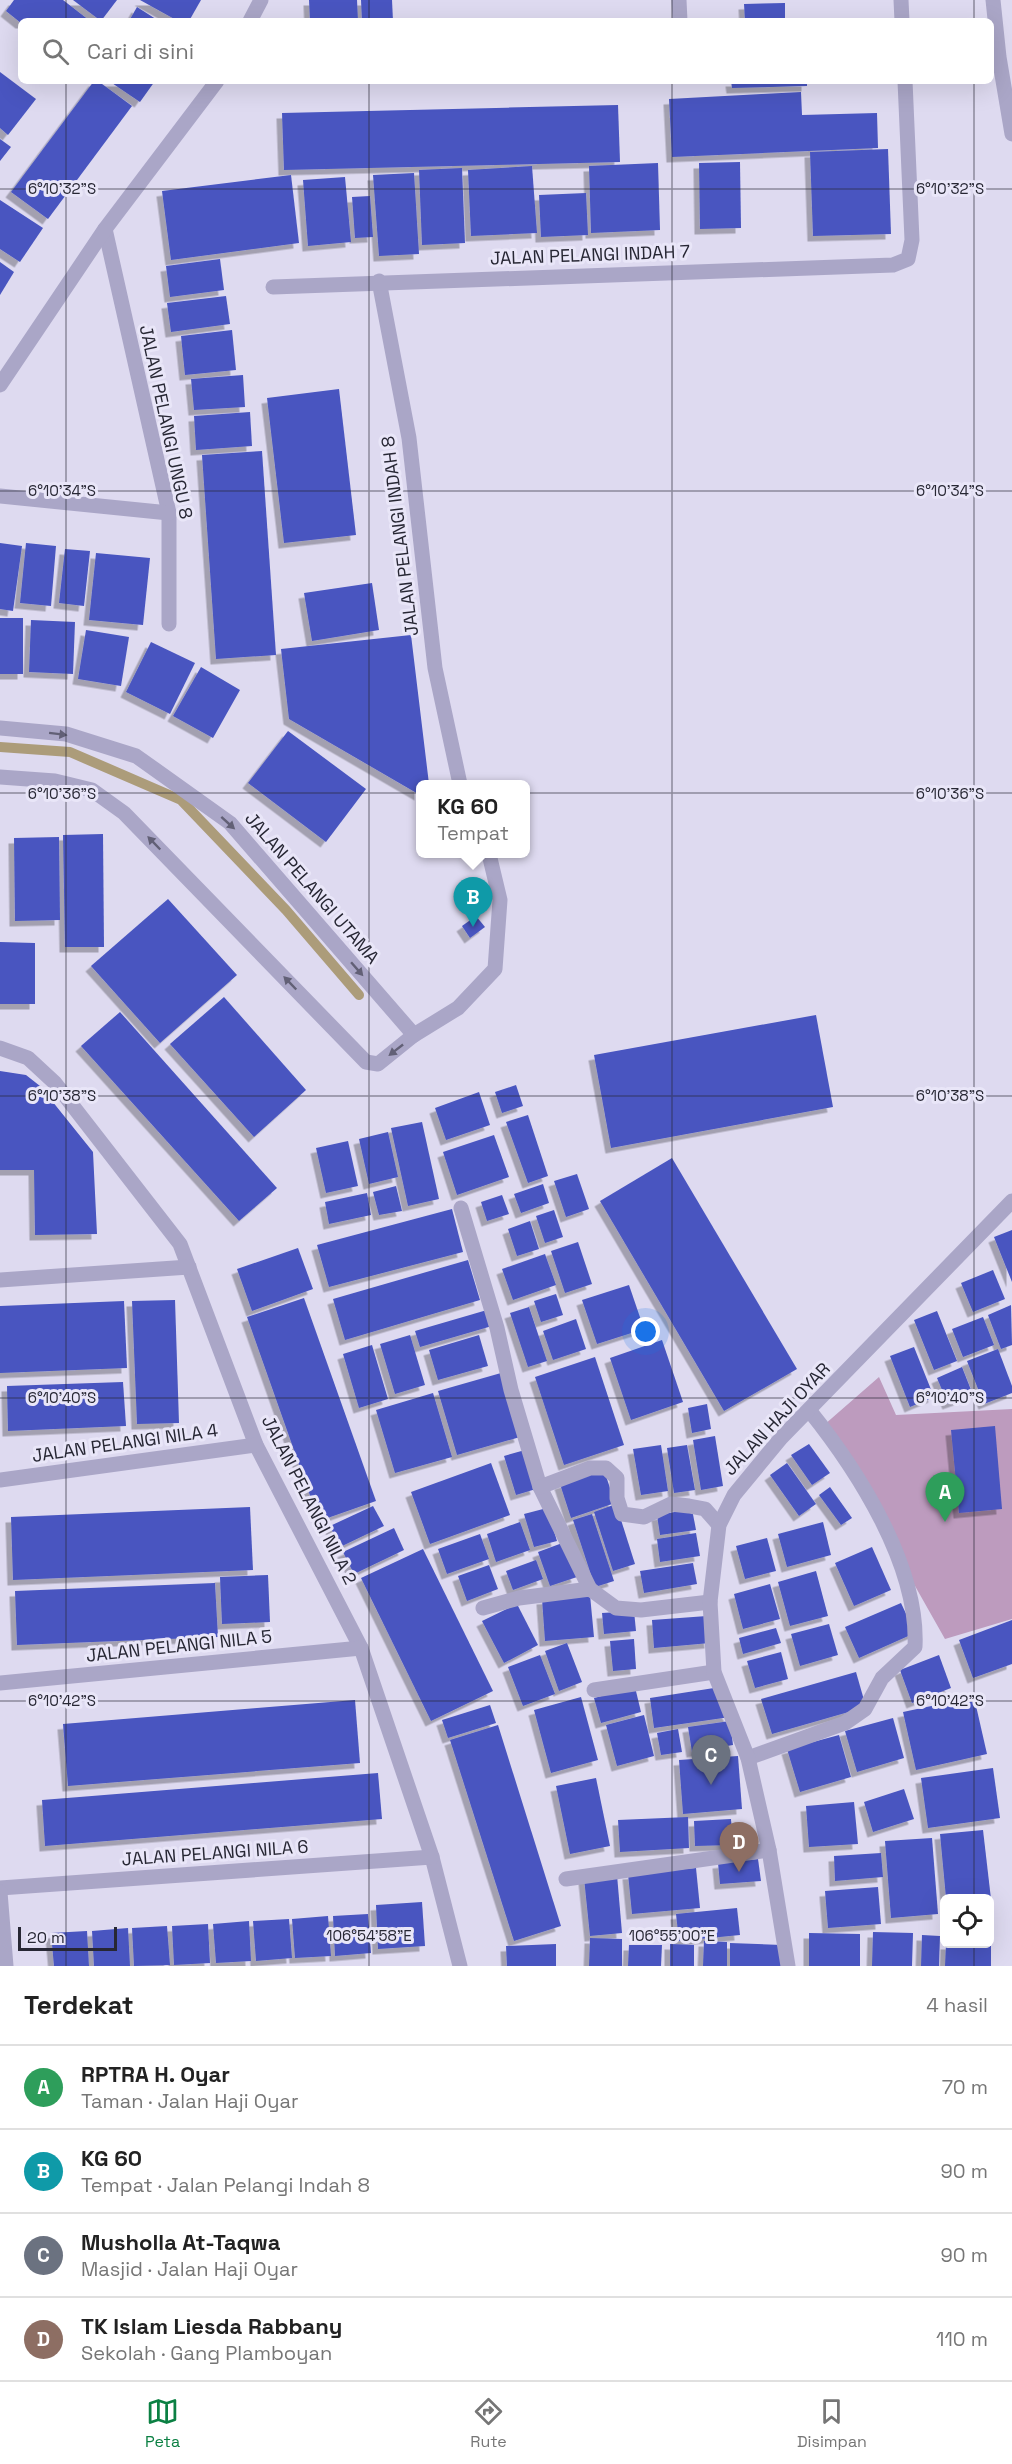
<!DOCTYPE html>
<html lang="id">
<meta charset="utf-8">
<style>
body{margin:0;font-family:"Space Grotesk",sans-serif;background:#f2f2f2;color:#222}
.controls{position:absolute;right:18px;bottom:18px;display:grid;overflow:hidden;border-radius:9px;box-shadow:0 6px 24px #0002}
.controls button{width:54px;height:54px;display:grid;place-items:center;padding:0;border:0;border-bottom:2px solid #e0e0e0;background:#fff;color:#222;font:30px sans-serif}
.scale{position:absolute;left:18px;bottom:15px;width:99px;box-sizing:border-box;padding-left:6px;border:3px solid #272734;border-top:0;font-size:16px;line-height:21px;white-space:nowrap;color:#272734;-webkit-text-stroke:4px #e9e6f8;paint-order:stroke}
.you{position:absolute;left:646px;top:1332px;width:21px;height:21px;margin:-15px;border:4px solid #fff;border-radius:50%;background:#1a73e8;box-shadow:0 0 0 9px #1a73e833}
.badge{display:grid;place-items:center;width:39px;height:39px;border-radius:50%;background:#0b8043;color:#fff;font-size:20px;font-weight:700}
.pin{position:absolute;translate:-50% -50px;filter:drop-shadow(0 2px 3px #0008)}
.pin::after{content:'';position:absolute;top:32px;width:21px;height:18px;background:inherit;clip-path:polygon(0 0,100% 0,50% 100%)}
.popup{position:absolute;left:416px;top:780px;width:114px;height:78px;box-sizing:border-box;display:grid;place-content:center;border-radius:9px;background:#fff;filter:drop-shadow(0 2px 4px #0005);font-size:20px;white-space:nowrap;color:#767676}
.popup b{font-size:22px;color:#222}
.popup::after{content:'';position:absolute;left:50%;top:100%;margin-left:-12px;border:12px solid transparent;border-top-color:#fff}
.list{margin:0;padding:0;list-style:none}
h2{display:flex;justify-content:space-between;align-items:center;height:78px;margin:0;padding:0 24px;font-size:26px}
h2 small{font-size:20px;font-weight:400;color:#767676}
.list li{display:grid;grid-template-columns:39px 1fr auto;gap:18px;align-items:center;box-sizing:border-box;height:84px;padding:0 24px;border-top:2px solid #e0e0e0}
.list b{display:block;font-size:22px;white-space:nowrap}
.list p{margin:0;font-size:20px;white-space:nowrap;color:#767676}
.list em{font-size:20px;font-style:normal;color:#767676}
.icon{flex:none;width:33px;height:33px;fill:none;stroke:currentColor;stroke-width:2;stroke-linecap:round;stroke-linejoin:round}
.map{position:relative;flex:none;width:1012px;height:1966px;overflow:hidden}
.search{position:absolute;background:#fff;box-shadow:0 6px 24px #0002;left:18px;right:18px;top:18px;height:66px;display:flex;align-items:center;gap:15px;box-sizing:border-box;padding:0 21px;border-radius:9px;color:#767676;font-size:22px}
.sheet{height:414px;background:#fff}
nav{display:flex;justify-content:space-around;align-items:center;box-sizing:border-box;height:84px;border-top:2px solid #e0e0e0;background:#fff;font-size:16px;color:#767676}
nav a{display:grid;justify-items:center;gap:3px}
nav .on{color:#0b8043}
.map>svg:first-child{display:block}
.green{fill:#bd9bbe}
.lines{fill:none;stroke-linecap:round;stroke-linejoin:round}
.stream{stroke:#ac9c7a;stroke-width:10}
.building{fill:#4855c0;filter:url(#shadow)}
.minor{stroke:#aaa6c7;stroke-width:15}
.oneway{fill:#626076}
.ticks{fill:none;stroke:#272734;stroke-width:1.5;stroke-opacity:0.45}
.labels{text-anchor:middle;stroke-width:6;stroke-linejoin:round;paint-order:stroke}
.street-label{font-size:18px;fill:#272734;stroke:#e9e6f8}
.ticks-label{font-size:15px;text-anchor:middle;fill:#272734;stroke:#e9e6f8;stroke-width:6;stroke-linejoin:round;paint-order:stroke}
</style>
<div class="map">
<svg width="1012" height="1966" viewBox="0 0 1012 1966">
<defs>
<filter id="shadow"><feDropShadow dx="-5.5" dy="5.5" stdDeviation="0" flood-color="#0004"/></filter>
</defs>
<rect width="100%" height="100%" fill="#dedaf0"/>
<polygon class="green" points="879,1377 896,1415 1012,1409 1012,1619 945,1639 824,1425"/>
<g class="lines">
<polyline class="stream" points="0,747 70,752 181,800 286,910 359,995"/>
</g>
<g class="building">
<polygon points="14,0 63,0 90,21 21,23 6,11"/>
<polygon points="73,0 117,0 101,21"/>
<polygon points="140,0 201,0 189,21 178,21"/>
<polygon points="309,0 357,0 358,21 310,21"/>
<polygon points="361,0 392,0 393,21 362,21"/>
<polygon points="785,3 785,21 745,21 744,4"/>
<polygon points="137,7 159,21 129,21"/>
<polygon points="0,72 36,99 8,135 0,128"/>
<polygon points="94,81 98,81 132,106 48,219 11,192"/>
<polygon points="109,81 155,81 140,102"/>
<polygon points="731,81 807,81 807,86 732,88"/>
<polygon points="801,92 802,115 877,113 878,148 672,157 669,99"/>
<polygon points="618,105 620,162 284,170 282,113"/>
<polygon points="0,139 11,147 0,161"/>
<polygon points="888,149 891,234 813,236 810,152"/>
<polygon points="740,162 741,228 700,229 699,163"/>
<polygon points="658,163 660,230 591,233 589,166"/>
<polygon points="532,166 537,233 471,236 468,170"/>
<polygon points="462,168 465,243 422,245 419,170"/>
<polygon points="414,173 419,254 379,256 373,175"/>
<polygon points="291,175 299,243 171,260 162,191"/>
<polygon points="345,177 351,242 308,246 303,180"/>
<polygon points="586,193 588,235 541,237 539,195"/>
<polygon points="370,196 373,237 355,238 352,197"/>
<polygon points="0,200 43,228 20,262 0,249"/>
<polygon points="220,259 224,290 170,297 166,266"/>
<polygon points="0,262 14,272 0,295"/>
<polygon points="226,296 230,324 171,332 167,303"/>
<polygon points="232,330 236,370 185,375 181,336"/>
<polygon points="243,375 245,407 194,410 191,379"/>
<polygon points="339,389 356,535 284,543 267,398"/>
<polygon points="250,412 252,446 196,450 194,416"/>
<polygon points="262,451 276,655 216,659 202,455"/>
<polygon points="0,543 22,546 13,611 0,609"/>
<polygon points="26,543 56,546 51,606 20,603"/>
<polygon points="65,549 90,551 84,606 59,603"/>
<polygon points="96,553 150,558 143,625 89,620"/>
<polygon points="372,583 379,630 312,641 304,593"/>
<rect x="0" y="618" width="23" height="56"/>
<polygon points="31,620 75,622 73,674 29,672"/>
<polygon points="86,630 129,637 121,686 78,679"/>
<polygon points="411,635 429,784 420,784 420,795 289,719 281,649"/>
<polygon points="151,642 195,663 170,714 126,692"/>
<polygon points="201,667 240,690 213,738 173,716"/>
<polygon points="288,731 366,789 326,842 248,783"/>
<polygon points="103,834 104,947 65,947 63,835"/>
<polygon points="59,837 60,920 15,921 14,838"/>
<polygon points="168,899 237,975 160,1043 91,966"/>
<polygon points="476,916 485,927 470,938 462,926"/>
<polygon points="0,942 35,943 35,1004 0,1004"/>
<polygon points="224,997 306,1090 254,1137 170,1044"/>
<polygon points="120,1012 277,1188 239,1221 81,1046"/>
<polygon points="816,1015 833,1107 611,1148 594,1055"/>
<polygon points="0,1071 26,1075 40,1086 93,1152 97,1234 35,1235 34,1170 0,1170"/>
<polygon points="516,1085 523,1106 502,1113 495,1092"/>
<polygon points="479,1092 490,1125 446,1140 435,1108"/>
<polygon points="528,1115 548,1176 528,1183 506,1122"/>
<polygon points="422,1122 439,1199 408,1206 391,1128"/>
<polygon points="388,1132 398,1177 369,1184 359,1139"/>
<polygon points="494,1135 509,1177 457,1195 443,1152"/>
<polygon points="348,1141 358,1186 326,1193 316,1148"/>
<polygon points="672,1158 797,1369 724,1411 600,1201"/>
<polygon points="577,1174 589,1209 566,1217 554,1181"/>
<polygon points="543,1184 549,1203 521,1213 514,1194"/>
<polygon points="396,1186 402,1211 379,1215 373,1192"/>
<polygon points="367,1193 371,1215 329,1224 325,1202"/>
<polygon points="502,1195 509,1214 487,1221 481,1202"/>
<polygon points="452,1209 463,1252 329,1287 317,1245"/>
<polygon points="554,1210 563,1237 545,1243 536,1216"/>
<polygon points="530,1221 539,1249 517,1256 508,1229"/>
<polygon points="1012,1230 1012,1282 994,1237"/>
<polygon points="578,1242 592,1284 565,1293 551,1251"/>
<polygon points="298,1248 313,1289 252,1311 237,1269"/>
<polygon points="545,1254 556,1285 513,1300 502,1269"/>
<polygon points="468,1260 480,1300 345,1340 333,1299"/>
<polygon points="993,1270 1005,1299 973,1312 961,1283"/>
<polygon points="629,1285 644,1329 597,1344 582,1300"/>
<polygon points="556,1294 563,1315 541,1322 534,1301"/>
<polygon points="304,1298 376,1501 319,1521 247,1317"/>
<polygon points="175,1300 179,1423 137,1424 132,1301"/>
<polygon points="124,1301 127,1368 0,1373 0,1306"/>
<polygon points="1011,1305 1012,1345 1001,1349 988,1315"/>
<polygon points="529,1307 547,1361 528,1367 510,1313"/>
<polygon points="487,1310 492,1326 420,1347 415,1331"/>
<polygon points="937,1311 957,1361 934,1370 914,1320"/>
<polygon points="983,1317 994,1345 963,1357 952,1329"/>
<polygon points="576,1319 586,1349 553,1360 543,1331"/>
<polygon points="410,1335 425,1385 395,1394 380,1344"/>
<polygon points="479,1335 488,1366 438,1380 429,1350"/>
<polygon points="662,1340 683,1402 631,1420 610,1358"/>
<polygon points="372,1345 388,1399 359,1408 343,1354"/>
<polygon points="914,1347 934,1397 910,1407 890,1356"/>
<polygon points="998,1349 1012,1386 1012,1393 984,1404 967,1361"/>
<polygon points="595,1357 624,1445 564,1465 535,1377"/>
<polygon points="962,1367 973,1395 948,1404 937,1378"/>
<polygon points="501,1373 520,1437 457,1455 438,1391"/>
<polygon points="123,1382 126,1426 8,1431 7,1386"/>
<polygon points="433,1393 452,1457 395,1473 376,1410"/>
<polygon points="707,1404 711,1429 692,1433 688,1408"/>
<polygon points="995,1426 1002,1509 959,1513 951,1430"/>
<polygon points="715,1436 723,1486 701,1490 693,1440"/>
<polygon points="809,1444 830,1473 812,1485 791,1455"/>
<polygon points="661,1445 668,1491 641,1495 633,1449"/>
<polygon points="687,1445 695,1490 674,1493 667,1448"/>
<polygon points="525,1450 536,1489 516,1495 504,1456"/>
<polygon points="491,1463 510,1515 430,1544 411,1492"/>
<polygon points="787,1463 816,1504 799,1516 770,1475"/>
<polygon points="604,1470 615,1503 571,1518 560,1484"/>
<polygon points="830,1487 852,1518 841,1525 819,1495"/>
<polygon points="616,1504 635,1564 613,1571 594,1512"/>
<polygon points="373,1506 384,1526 340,1547 330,1526"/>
<polygon points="250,1507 253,1570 13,1580 11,1517"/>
<polygon points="547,1508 557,1541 534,1547 524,1514"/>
<polygon points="692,1509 696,1530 660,1535 657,1515"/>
<polygon points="592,1514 614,1581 595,1587 573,1520"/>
<polygon points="520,1522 530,1550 496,1562 487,1534"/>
<polygon points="823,1522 831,1555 787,1567 778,1534"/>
<polygon points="394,1528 404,1550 354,1574 343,1552"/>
<polygon points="696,1533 700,1556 660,1562 657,1539"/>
<polygon points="480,1534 489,1559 447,1574 438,1549"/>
<polygon points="767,1538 776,1571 745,1579 736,1546"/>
<polygon points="565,1542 577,1577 550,1586 538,1552"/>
<polygon points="872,1547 891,1590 854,1606 835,1563"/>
<polygon points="423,1549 493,1691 431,1721 361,1578"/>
<polygon points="536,1560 543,1579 513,1590 506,1571"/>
<polygon points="693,1563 697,1584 644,1593 640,1571"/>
<polygon points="489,1565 498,1589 467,1601 458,1576"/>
<polygon points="816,1571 828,1616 790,1626 778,1582"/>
<polygon points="268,1575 270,1622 222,1624 220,1577"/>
<polygon points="215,1583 218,1637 17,1645 15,1591"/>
<polygon points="770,1584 780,1619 743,1629 734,1594"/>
<polygon points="590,1595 594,1637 545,1641 542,1599"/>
<polygon points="901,1603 915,1633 859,1658 845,1627"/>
<polygon points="517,1604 538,1645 504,1663 482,1621"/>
<polygon points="634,1611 636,1631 604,1634 602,1613"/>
<polygon points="707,1616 710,1643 654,1648 652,1620"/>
<polygon points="1012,1620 1012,1664 973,1678 959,1640"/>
<polygon points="829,1624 838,1655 800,1666 791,1634"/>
<polygon points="776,1628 781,1643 743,1654 739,1638"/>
<polygon points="634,1639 636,1669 613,1671 610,1641"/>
<polygon points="567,1643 582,1682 559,1691 545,1651"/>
<polygon points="781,1652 788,1679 755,1688 747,1661"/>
<polygon points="540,1655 555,1694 523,1706 508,1667"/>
<polygon points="939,1655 951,1688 912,1703 900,1670"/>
<polygon points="856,1672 866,1707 772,1734 761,1699"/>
<polygon points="635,1687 641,1712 601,1723 594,1698"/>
<polygon points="714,1688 730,1717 654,1728 650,1698"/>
<polygon points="581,1697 598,1760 551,1773 534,1710"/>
<polygon points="974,1697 987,1754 916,1770 903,1712"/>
<polygon points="355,1700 360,1763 68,1786 63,1724"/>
<polygon points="490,1705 496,1723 448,1738 442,1720"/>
<polygon points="644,1715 654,1756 617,1766 606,1725"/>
<polygon points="893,1718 904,1758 857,1772 845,1731"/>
<polygon points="730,1721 733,1745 692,1752 688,1727"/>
<polygon points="498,1725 561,1926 514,1941 450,1740"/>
<polygon points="678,1729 682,1752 661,1755 657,1733"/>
<polygon points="839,1735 851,1777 800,1792 787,1749"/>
<polygon points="738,1756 742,1809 683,1814 679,1760"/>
<polygon points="993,1768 1000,1818 928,1828 921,1778"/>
<polygon points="378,1773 382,1819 45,1846 42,1800"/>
<polygon points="596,1778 610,1846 570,1854 556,1786"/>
<polygon points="904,1789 914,1819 873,1832 864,1802"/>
<polygon points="854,1802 858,1844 809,1847 806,1806"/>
<polygon points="688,1817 689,1848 620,1852 618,1820"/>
<polygon points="731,1819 733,1845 695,1846 694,1821"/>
<polygon points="983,1830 991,1899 946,1898 940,1834"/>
<polygon points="932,1838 938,1914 891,1918 885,1841"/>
<polygon points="881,1853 883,1877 835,1881 834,1856"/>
<polygon points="758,1859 761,1881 720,1884 718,1863"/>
<polygon points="696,1868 700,1908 632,1914 628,1874"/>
<polygon points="617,1875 622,1933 590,1936 584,1878"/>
<polygon points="878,1887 881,1924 828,1928 825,1891"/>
<polygon points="422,1902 425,1946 378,1949 376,1905"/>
<polygon points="737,1908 740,1935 679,1941 676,1914"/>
<polygon points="368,1914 371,1953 335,1956 333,1916"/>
<polygon points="328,1916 331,1956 295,1958 292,1919"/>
<polygon points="289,1919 292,1958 256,1961 253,1921"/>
<polygon points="249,1921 251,1961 216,1963 213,1924"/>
<polygon points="208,1924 210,1963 174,1965 172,1926"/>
<polygon points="167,1926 170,1965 134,1966 132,1928"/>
<polygon points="128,1928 130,1966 94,1966 92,1931"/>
<polygon points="87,1931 89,1966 54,1966 51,1933"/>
<polygon points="873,1932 913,1933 912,1966 872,1966"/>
<polygon points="809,1933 860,1934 860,1966 809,1966"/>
<polygon points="922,1935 940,1936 939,1966 921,1966"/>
<polygon points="590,1938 622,1939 622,1966 589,1966"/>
<polygon points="704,1941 727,1942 727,1966 703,1966"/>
<polygon points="730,1943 782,1945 782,1966 730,1966"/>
<polygon points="556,1944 556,1966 507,1966 506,1946"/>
<polygon points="670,1944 694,1945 694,1966 670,1966"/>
<polygon points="946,1944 991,1944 991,1966 945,1966"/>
<polygon points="629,1945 662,1945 661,1966 628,1966"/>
</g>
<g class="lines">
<g class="minor">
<polyline points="679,0 680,21"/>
<polyline points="901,0 902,21"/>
<polyline points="993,0 999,57 1012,134"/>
<polyline points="250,21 261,0"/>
<polyline points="105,229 169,513 169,624"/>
<polyline points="379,281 409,438 435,668 460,784"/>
<polyline points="273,287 893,265 908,259 912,240 905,81"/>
<polyline points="0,385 105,229 217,81"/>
<polyline points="0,496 169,513"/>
<polyline points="0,728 66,734 136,756 230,823 414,1035"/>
<polyline points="0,777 55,781 92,790 124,813 366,1062 378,1064 414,1035 458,1008 495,969 500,900 489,854"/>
<polyline points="0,1048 28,1058 55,1083 180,1244 256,1445 361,1648 432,1857 460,1966"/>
<polyline points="461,1208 497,1328 511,1390 540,1487 590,1589"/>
<polyline points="0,1280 189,1267"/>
<polyline points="0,1480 256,1445"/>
<polyline points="540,1487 590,1468 606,1468 617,1478 617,1498 622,1514 644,1517 671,1504 689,1506 705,1509 719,1525"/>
<polyline points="483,1608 519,1598 590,1589 616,1608 641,1610 710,1602"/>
<polyline points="0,1683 361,1648"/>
<polyline points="594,1690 714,1672"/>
<path d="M748,1758L845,1723L865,1709L882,1678L915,1647C919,1566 858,1471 809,1410"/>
<polyline points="566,1879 769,1850"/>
<polyline points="0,1888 432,1857"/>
<polyline points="0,1892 6,1966"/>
<polyline points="788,1966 769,1850 748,1758 714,1672 710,1602 719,1525 734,1495 781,1438 1012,1201"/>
</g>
</g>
<defs><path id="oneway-solid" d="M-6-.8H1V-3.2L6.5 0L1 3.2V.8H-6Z" transform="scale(1.5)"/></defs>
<g class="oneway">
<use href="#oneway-solid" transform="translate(58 734) rotate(7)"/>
<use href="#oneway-solid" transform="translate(228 823) rotate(42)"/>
<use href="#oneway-solid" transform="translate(154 843) rotate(-134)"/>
<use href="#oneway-solid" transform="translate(357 969) rotate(49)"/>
<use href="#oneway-solid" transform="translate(290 983) rotate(-134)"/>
<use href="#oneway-solid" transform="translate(396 1050) rotate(142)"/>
</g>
<path class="ticks" d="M66,0V21M369,0V21M672,0V21M974,0V21M66,81V1966M369,81V1966M672,81V1966M974,81V1898M0,189H1012M0,491H1012M0,793H1012M0,1096H1012M0,1398H1012M0,1701H1012M974,1944V1966"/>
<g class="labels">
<g class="street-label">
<text transform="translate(590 255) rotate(-2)" y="6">JALAN PELANGI INDAH 7</text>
<text transform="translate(166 422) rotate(78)" y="6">JALAN PELANGI UNGU 8</text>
<text transform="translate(400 536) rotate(-97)" y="6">JALAN PELANGI INDAH 8</text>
<text transform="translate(312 888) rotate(49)" y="6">JALAN PELANGI UTAMA</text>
<text transform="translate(777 1419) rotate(-47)" y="6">JALAN HAJI OYAR</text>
<text transform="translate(125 1443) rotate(-8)" y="6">JALAN PELANGI NILA 4</text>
<text transform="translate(309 1500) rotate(63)" y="6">JALAN PELANGI NILA 2</text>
<text transform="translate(179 1646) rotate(-6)" y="6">JALAN PELANGI NILA 5</text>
<text transform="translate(215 1853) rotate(-4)" y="6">JALAN PELANGI NILA 6</text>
</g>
</g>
<g class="ticks-label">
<text x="62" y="194">6°10'32"S</text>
<text x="950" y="194">6°10'32"S</text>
<text x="62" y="496">6°10'34"S</text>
<text x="950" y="496">6°10'34"S</text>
<text x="62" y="799">6°10'36"S</text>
<text x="950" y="799">6°10'36"S</text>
<text x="62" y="1101">6°10'38"S</text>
<text x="950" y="1101">6°10'38"S</text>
<text x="62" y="1403">6°10'40"S</text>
<text x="950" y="1403">6°10'40"S</text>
<text x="62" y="1706">6°10'42"S</text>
<text x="950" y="1706">6°10'42"S</text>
<text x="369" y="1941">106°54'58"E</text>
<text x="672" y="1941">106°55'00"E</text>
</g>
</svg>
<div class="controls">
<button><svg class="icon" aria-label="locate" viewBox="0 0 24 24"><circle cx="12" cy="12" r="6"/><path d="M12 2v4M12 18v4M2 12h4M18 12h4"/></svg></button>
</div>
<div class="scale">20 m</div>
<div class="you"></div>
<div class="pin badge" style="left:945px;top:1522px;background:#2e9e5b">A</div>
<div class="pin badge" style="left:473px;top:927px;background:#0f9aa8">B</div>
<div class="popup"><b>KG 60</b>Tempat</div>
<div class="pin badge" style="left:711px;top:1785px;background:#6b7280">C</div>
<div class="pin badge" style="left:739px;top:1872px;background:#8d6e63">D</div>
<div class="search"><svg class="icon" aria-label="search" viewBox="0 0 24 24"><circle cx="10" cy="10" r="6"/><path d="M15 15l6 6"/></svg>Cari di sini</div>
</div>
<section class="sheet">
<h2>Terdekat<small>4 hasil</small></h2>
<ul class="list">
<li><span class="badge" style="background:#2e9e5b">A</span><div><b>RPTRA H. Oyar</b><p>Taman · Jalan Haji Oyar</p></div><em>70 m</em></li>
<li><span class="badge" style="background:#0f9aa8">B</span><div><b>KG 60</b><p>Tempat · Jalan Pelangi Indah 8</p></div><em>90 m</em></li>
<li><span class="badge" style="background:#6b7280">C</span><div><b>Musholla At-Taqwa</b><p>Masjid · Jalan Haji Oyar</p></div><em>90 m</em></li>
<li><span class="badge" style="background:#8d6e63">D</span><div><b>TK Islam Liesda Rabbany</b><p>Sekolah · Gang Plamboyan</p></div><em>110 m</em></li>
</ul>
</section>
<nav>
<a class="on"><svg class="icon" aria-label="map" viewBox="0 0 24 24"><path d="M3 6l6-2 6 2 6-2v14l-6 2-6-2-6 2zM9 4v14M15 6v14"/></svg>Peta</a>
<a><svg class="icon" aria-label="directions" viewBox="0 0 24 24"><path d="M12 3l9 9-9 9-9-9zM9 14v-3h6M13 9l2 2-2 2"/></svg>Rute</a>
<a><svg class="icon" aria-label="saved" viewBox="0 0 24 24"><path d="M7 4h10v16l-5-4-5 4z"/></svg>Disimpan</a>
</nav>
